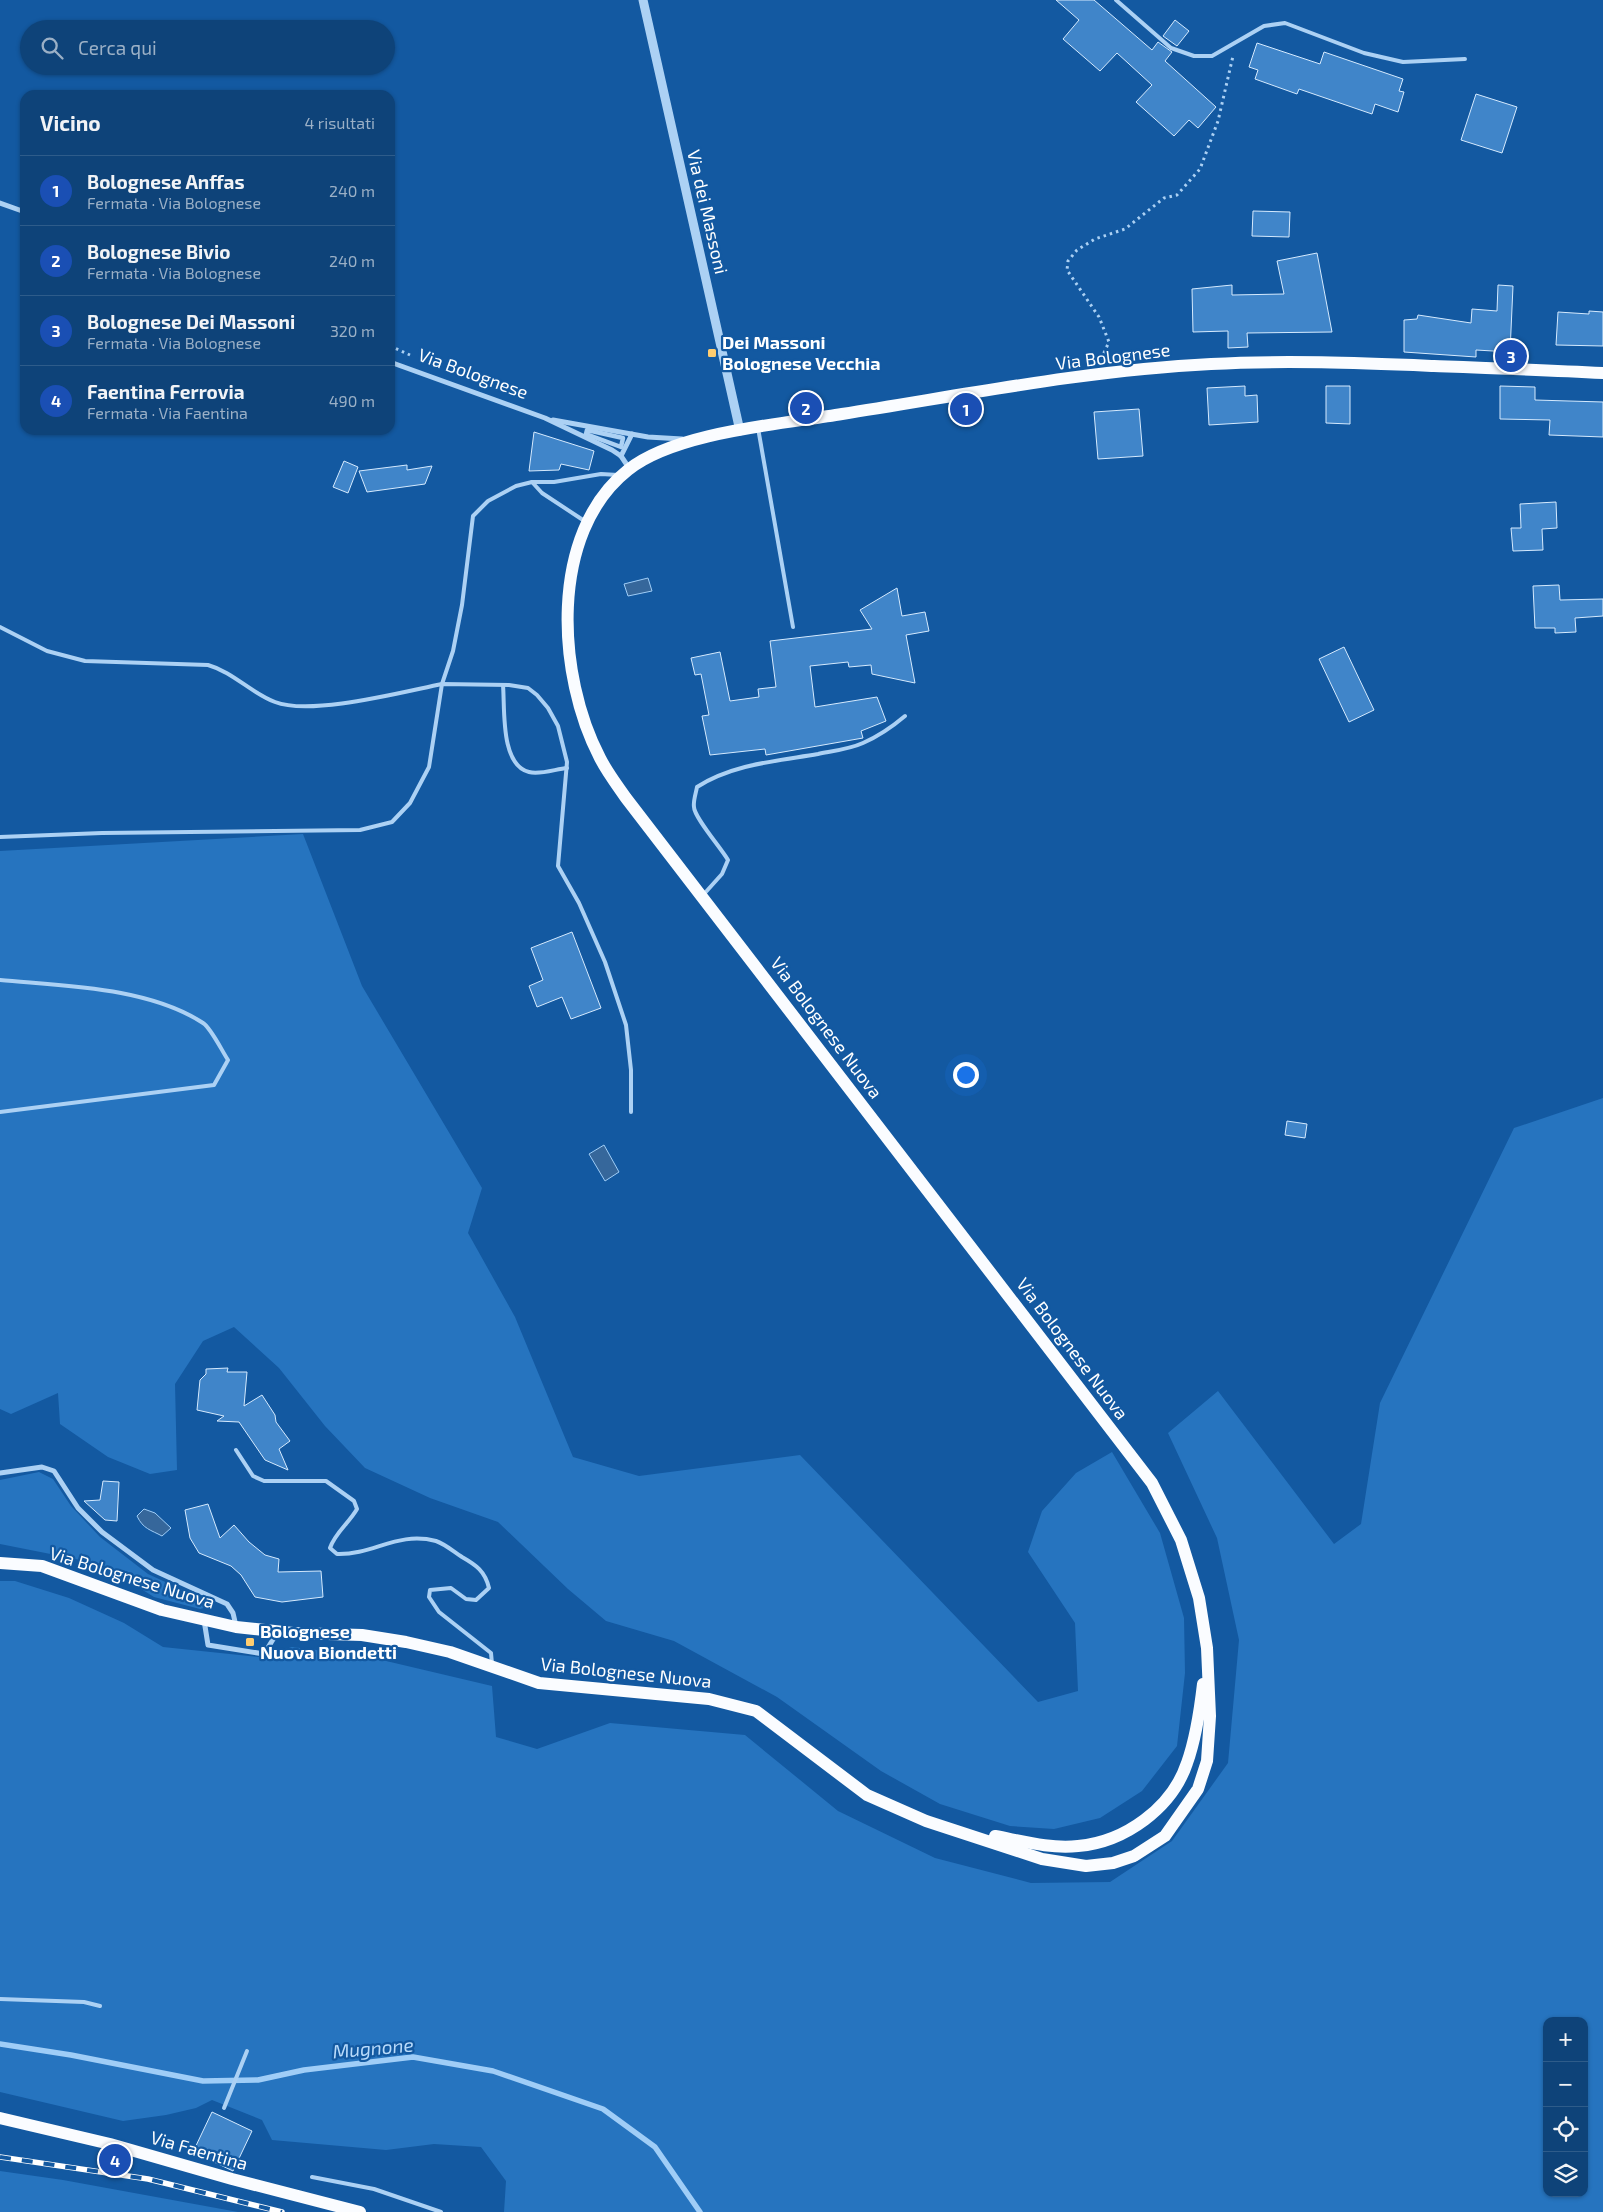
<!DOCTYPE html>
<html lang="it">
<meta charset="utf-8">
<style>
body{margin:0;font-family:"Exo 2",sans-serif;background:#1c4e80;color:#f1f3f6}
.controls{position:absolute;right:15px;bottom:15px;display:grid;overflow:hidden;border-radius:10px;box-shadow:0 1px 4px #0004}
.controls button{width:45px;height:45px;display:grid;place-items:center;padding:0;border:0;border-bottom:1px solid #2e5c8a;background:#0e4379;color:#f1f3f6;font:25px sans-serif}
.you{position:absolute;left:965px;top:1074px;width:18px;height:18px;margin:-12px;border:4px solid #fff;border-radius:50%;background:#1a73e8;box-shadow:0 0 0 8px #1a73e833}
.badge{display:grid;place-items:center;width:32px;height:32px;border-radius:50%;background:#ffcd70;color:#fff;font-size:16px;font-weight:700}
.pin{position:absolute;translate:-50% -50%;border:2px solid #fff;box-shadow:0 1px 5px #0006}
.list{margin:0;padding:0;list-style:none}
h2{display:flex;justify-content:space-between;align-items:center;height:65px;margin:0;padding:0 20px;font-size:21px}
h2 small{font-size:16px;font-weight:400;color:#9bb0c6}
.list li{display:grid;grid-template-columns:32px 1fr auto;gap:15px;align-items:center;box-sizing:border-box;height:70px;padding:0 20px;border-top:1px solid #2e5c8a}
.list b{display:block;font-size:19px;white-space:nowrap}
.list p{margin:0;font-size:16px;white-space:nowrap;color:#9bb0c6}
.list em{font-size:16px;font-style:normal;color:#9bb0c6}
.icon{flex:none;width:28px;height:28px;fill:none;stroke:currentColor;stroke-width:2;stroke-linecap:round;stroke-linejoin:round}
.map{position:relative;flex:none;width:1603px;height:2212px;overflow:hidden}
.search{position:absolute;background:#0e4379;box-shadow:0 1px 4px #0004;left:20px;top:20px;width:375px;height:55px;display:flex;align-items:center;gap:12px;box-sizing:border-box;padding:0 18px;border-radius:28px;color:#9bb0c6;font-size:19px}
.panel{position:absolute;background:#0e4379;box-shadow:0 1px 4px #0004;left:20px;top:90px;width:375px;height:345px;border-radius:15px}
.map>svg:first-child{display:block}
.green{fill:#2674bf;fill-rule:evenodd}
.water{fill:#36679b;stroke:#9fcdf7}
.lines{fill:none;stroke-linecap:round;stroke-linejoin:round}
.stream{stroke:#9fcdf7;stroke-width:5.5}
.building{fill:#4085c9;stroke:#d5eafe}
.path{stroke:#acd1f4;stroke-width:3;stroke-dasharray:2.5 4;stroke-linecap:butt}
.service{stroke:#acd1f4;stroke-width:4}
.pedestrian{stroke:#acd1f4;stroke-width:4.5}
.minor{stroke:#acd1f4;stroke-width:5}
.tertiary{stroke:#acd1f4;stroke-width:9}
.primary{stroke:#fafcff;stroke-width:12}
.rail-casing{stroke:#fff;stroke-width:5.5}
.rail{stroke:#1359a1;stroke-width:4;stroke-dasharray:11;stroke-linecap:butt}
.poi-dot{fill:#ffcd70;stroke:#1359a1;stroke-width:2}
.labels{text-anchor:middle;stroke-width:4.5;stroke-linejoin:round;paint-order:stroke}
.street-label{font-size:18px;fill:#fff;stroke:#1359a1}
.poi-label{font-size:18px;font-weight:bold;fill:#fff;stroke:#1359a1;text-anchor:start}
.water-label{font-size:19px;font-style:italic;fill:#b9dbfb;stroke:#1359a1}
</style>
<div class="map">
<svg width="1603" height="2212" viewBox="0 0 1603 2212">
<rect width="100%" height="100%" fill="#1359a1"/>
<g class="green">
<polygon points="303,834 362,986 482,1188 468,1233 515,1317 573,1457 639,1476 800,1455 1038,1702 1078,1691 1075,1623 1028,1552 1042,1511 1076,1473 1112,1452 1160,1533 1184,1618 1185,1673 1177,1746 1142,1791 1100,1818 1054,1829 1010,1826 940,1804 881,1771 777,1697 674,1641 606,1621 568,1589 498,1522 430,1498 365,1468 325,1426 279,1368 234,1327 203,1341 175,1384 177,1470 150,1474 108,1457 60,1424 58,1393 11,1414 0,1409 0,851"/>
<path d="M1603,1098V2212H504L506,2181L481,2147L434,2144L386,2150L272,2140L262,2120L212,2100L196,2108L166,2115L123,2121L0,2092V1581H15L69,1598L124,1623L163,1647L258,1657L292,1647L365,1656L492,1686L496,1737L537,1749L610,1723L745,1735L838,1811L935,1858L1031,1883L1110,1882L1172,1841L1228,1763L1239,1640L1217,1538L1168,1433L1218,1391L1334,1544L1361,1524L1380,1403L1514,1128ZM1547,2021H1584V2193H1547Z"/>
<polygon points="39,1472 53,1479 71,1506 100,1537 148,1574 215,1605 200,1609 154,1597 101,1564 0,1544 0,1480"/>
<polygon points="0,2171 63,2180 238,2212 0,2212"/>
</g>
<g class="water">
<polygon points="648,578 652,591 628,596 624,584"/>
<polygon points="604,1145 619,1172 605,1181 589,1154"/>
<path d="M144,1509L155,1513L171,1528L162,1536C151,1530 143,1529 137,1516Z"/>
</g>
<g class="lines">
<polyline class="stream" points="0,2044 71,2055 203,2081 258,2080 304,2070 413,2057 493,2071 603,2109 655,2147 700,2212"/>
</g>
<g class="building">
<polygon points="1056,0 1094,0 1152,50 1158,42 1172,52 1165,61 1216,107 1198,128 1189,120 1174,136 1136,102 1152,85 1117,53 1100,71 1063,39 1079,20"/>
<polygon points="1175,20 1189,31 1177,46 1163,36"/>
<polygon points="1257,43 1320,64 1324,52 1403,79 1399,91 1404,92 1398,112 1375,104 1372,114 1299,89 1297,94 1255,79 1258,70 1249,67"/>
<polygon points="1476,94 1517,107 1502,153 1461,140"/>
<polygon points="1253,211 1290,212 1289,237 1252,236"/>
<polygon points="1317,253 1332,332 1247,333 1248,347 1228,348 1228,331 1193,332 1192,289 1232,285 1232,295 1284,294 1277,261"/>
<polygon points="1498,285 1513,286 1510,352 1476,350 1476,357 1404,352 1404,320 1417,319 1418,315 1471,323 1472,309 1497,311"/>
<polygon points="1589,311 1603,312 1603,346 1556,345 1558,312 1589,314"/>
<polygon points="1245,386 1245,396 1257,395 1258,422 1209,425 1207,388"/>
<polygon points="1326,386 1350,386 1350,424 1326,423"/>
<polygon points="1500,386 1535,387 1535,400 1603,402 1603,437 1549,435 1550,420 1500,419"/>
<polygon points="1139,409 1143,456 1098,459 1094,412"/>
<polygon points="534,432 594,451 589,470 561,464 559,470 529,471"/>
<polygon points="344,461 358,467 348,493 333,487"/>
<polygon points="407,465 407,470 432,466 425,484 367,492 359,471"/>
<polygon points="1556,502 1557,528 1542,529 1543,550 1513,551 1511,528 1521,528 1520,504"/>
<polygon points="1559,585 1560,600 1603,599 1603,616 1575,618 1576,632 1555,633 1555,628 1535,628 1533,586"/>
<polygon points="897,588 902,616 925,612 929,631 906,635 915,683 872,674 871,665 849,667 848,662 810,666 815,707 877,697 886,721 861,731 863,738 766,755 765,749 710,755 702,716 709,715 701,674 695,675 691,658 720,652 730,701 759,697 758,689 776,687 770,641 872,629 860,610"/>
<polygon points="1344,647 1374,710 1349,722 1319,659"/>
<polygon points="572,932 601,1008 571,1019 562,997 537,1007 529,986 543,980 531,948"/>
<polygon points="1287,1121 1307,1124 1305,1138 1285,1135"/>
<polygon points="228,1368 227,1372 247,1372 244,1406 262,1395 275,1415 276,1422 290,1441 279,1449 288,1470 265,1460 239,1422 217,1421 224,1416 197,1410 200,1380 206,1374 206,1369"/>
<polygon points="103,1481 119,1482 117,1521 105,1520 84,1501 100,1500"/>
<polygon points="208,1504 220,1538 234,1525 249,1542 265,1555 279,1559 278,1572 321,1571 323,1597 282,1602 255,1597 241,1575 231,1566 199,1553 190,1538 185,1510"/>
<polygon points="212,2112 252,2131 233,2171 193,2152"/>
</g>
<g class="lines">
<g class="path">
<polyline points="390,346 410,355"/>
<polyline points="1101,359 1109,342 1099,317 1067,270 1068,261 1077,250 1095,239 1125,229 1164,198 1177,195 1200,169 1218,121 1233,56"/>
</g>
<g class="service">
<polyline points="1116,0 1171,48 1194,56 1212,56 1264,26 1285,23 1364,53 1403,62 1465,59"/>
<polyline points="758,428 793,627"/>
<polyline points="532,482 542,493 586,522"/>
<path d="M0,627L47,651L85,661L208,665C233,672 251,693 275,702C311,716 402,692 442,684L453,651L462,605L473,516L488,501L516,486L532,482H554L601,474L618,475"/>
<path d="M503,685C505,708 500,765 529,772C540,775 556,769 567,768"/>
<polyline points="0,837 102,833 360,830 392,822 410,803 429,767 442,684 509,685 528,688 537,695 548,708 558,726 567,762 558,866 579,903 605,962 626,1025 631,1070 631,1112"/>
<path d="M704,894L722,874L728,860C721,848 694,817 694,807C693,801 696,793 697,787C733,764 777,761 818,754C833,751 850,749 863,743C879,736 892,727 905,716"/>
<path d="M0,980C64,986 148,987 203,1023C211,1028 222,1051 228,1060L214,1085L0,1112"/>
<path d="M236,1450L253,1476L264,1481H326L354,1501L357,1509C349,1523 335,1533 330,1548L337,1554C374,1555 397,1531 436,1541C445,1544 454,1552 462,1557C476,1565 485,1571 489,1588L476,1600L466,1599L451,1588L430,1590L429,1597L439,1612L491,1653L492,1664"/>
<polyline points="0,1999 84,2002 100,2006"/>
<polyline points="224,2108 247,2051"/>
<polyline points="312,2177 374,2189 441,2212"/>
</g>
<polygon class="pedestrian" points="587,430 623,438 621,447 586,434"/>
<g class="minor">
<polyline points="0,203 25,212"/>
<polyline points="390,362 545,418 612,450 621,456 629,468"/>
<polyline points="553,420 648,437 682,439"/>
<polyline points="621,456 632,434"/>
<polyline points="0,1473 42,1467 54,1471 78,1508 102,1532 153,1570 227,1604 233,1613 236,1626"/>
<polyline points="204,1620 208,1645 264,1654 277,1633"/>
</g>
<polyline class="tertiary" points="643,0 740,431"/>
<g class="primary">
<path d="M0,1563L42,1566L162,1610L236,1627L293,1633L362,1635L406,1642L450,1652L539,1683L709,1699L756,1711L867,1795L926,1821L1042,1859L1086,1866L1113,1863L1134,1856L1165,1836L1198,1789L1207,1761L1210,1716L1207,1648L1199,1598L1181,1540L1152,1483L626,798C617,785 607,772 600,758C557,676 548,533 628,470C675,432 783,424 842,414C964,395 1088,370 1211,364C1286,360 1359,363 1434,366C1490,368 1547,370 1603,373"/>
<path d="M995,1836C1022,1841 1050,1849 1078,1846C1125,1842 1172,1808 1187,1763C1196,1738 1200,1710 1203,1684"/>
<polyline points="0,2118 110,2144 232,2179 360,2212"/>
</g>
<g class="rail-casing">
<polyline id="rail" points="0,2157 148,2179 282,2212"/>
</g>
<use href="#rail" class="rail"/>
</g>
<g class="poi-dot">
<rect x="707" y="348" width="10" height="10" rx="2.5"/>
<rect x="245" y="1637" width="10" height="10" rx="2.5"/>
</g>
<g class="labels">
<g class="street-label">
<text transform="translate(707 212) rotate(77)" y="6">Via dei Massoni</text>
<text transform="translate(1113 357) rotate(-7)" y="6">Via Bolognese</text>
<text transform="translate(473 374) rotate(20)" y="6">Via Bolognese</text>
<text transform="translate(826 1028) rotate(53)" y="6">Via Bolognese Nuova</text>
<text transform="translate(1072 1349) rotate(53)" y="6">Via Bolognese Nuova</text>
<text transform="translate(132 1578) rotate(17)" y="6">Via Bolognese Nuova</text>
<text transform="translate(626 1673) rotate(6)" y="6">Via Bolognese Nuova</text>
<text transform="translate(199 2151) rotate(16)" y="6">Via Faentina</text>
</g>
<g class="poi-label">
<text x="722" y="349">Dei Massoni<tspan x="722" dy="21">Bolognese Vecchia</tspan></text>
<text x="260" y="1638">Bolognese<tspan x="260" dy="21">Nuova Biondetti</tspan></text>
</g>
<g class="water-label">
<text transform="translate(373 2048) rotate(-5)" y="7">Mugnone</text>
</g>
</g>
</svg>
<div class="controls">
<button>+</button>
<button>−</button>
<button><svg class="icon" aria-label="locate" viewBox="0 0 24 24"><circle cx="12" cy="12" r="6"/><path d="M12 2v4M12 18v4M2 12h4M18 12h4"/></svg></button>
<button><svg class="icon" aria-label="layers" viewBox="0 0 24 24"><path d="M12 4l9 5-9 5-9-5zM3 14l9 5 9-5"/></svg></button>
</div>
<div class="you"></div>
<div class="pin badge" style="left:966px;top:409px;background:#1a4fb4">1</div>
<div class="pin badge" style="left:806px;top:408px;background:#1a4fb4">2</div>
<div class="pin badge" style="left:1511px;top:356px;background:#1a4fb4">3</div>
<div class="pin badge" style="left:115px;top:2160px;background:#1a4fb4">4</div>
<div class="search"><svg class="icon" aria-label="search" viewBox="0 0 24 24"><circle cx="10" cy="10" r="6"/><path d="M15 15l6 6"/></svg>Cerca qui</div>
<section class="panel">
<h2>Vicino<small>4 risultati</small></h2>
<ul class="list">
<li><span class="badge" style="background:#1a4fb4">1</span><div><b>Bolognese Anffas</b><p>Fermata · Via Bolognese</p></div><em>240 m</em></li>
<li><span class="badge" style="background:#1a4fb4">2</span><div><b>Bolognese Bivio</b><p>Fermata · Via Bolognese</p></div><em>240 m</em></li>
<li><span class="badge" style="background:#1a4fb4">3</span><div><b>Bolognese Dei Massoni</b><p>Fermata · Via Bolognese</p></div><em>320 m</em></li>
<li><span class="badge" style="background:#1a4fb4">4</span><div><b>Faentina Ferrovia</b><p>Fermata · Via Faentina</p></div><em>490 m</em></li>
</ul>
</section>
</div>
